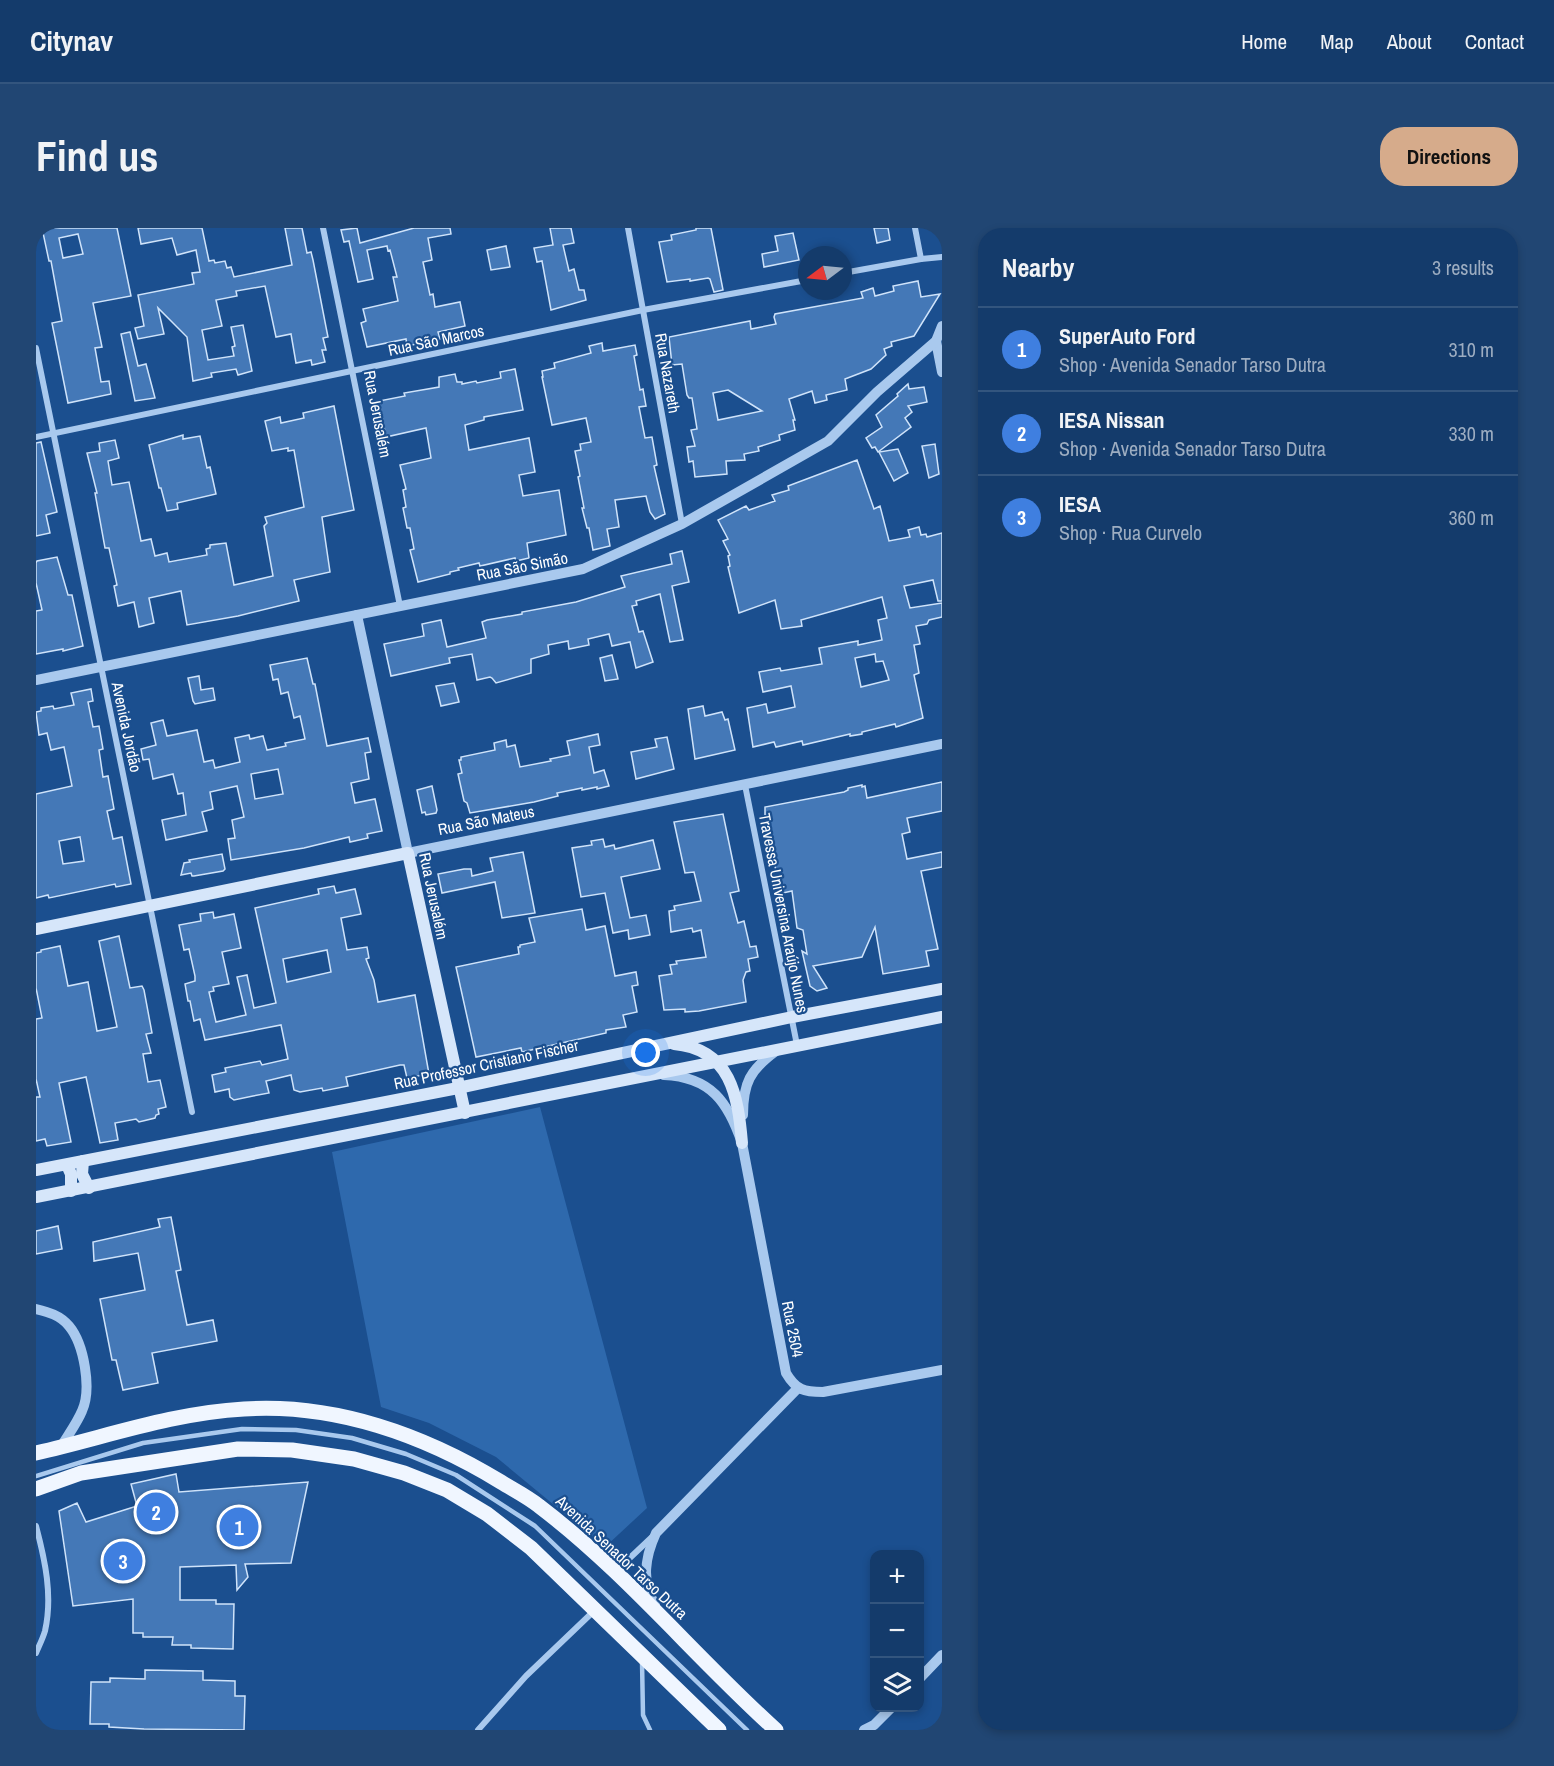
<!DOCTYPE html>
<meta charset="utf-8">
<style>
body{margin:0;font-family:"Archivo Narrow",sans-serif;background:#214673;color:#f1f3f6}
.controls{position:absolute;right:18px;bottom:18px;display:grid;overflow:hidden;border-radius:12px;box-shadow:0 3px 9px #0003}
.controls button{width:54px;height:54px;display:grid;place-items:center;padding:0;border:0;border-bottom:2px solid #33557e;background:#143b6b;color:#f1f3f6;font:30px sans-serif}
.compass{position:absolute;left:762px;top:18px;width:54px;height:54px;border-radius:50%;background:#143b6b;box-shadow:0 3px 9px #0003;rotate:254deg}
.you{position:absolute;left:610px;top:825px;width:21px;height:21px;margin:-15px;border:4px solid #fff;border-radius:50%;background:#1a73e8;box-shadow:0 0 0 9px #1a73e833}
.badge{display:grid;place-items:center;width:39px;height:39px;border-radius:50%;background:#d6ab8b;color:#fff;font-size:20px;font-weight:700}
.pin{position:absolute;translate:-50% -50%;border:3px solid #fff;box-shadow:0 2px 6px #0006}
.list{margin:0;padding:0;list-style:none}
h2{display:flex;justify-content:space-between;align-items:center;height:78px;margin:0;padding:0 24px;font-size:26px}
h2 small{font-size:20px;font-weight:400;color:#9dadc1}
.list li{display:grid;grid-template-columns:39px 1fr auto;gap:18px;align-items:center;box-sizing:border-box;height:84px;padding:0 24px;border-top:2px solid #33557e}
.list b{display:block;font-size:22px;white-space:nowrap}
.list p{margin:0;font-size:20px;white-space:nowrap;color:#9dadc1}
.list em{font-size:20px;font-style:normal;color:#9dadc1}
.icon{flex:none;width:33px;height:33px;fill:none;stroke:currentColor;stroke-width:2;stroke-linecap:round;stroke-linejoin:round}
.map{position:relative;flex:none;width:906px;height:1502px;overflow:hidden;border-radius:24px}
header{display:flex;align-items:center;gap:36px;box-sizing:border-box;height:84px;padding:0 30px;background:#143b6b;border-bottom:2px solid #33557e}
header strong{font-size:28px}
nav{display:flex;gap:33px;margin-inline-start:auto;font-size:21px}
.intro{display:flex;align-items:center;justify-content:space-between;box-sizing:border-box;height:144px;padding:0 36px}
h1{margin:0;font-size:42px}
.button{padding:15px 27px;border-radius:24px;background:#d6ab8b;color:#111;font-size:21px;font-weight:700}
main{display:flex;gap:36px;padding:0 36px}
aside{flex:1;background:#143b6b;border-radius:24px;box-shadow:0 3px 9px #0003}
.map>svg:first-child{display:block}
.green{fill:#2e69ad}
.building{fill:#4478b7;stroke:#cfe3fa;stroke-width:1.5;fill-rule:evenodd}
.lines{fill:none;stroke-linecap:round;stroke-linejoin:round}
.service{stroke:#a9c9ee;stroke-width:4.5}
.minor{stroke:#a9c9ee;stroke-width:6}
.tertiary{stroke:#a9c9ee;stroke-width:10}
.secondary{stroke:#d6e6fa;stroke-width:12}
.primary{stroke:#f0f6ff;stroke-width:15}
.labels{text-anchor:middle;stroke-width:4.5;stroke-linejoin:round;paint-order:stroke}
.street-label{font-size:16px;fill:#fff;stroke:#1b4f8f}
</style>
<header>
<strong>Citynav</strong>
<nav><a>Home</a><a>Map</a><a>About</a><a>Contact</a></nav>
</header>
<div class="intro"><h1>Find us</h1><a class="button">Directions</a></div>
<main>
<div class="map">
<svg width="906" height="1502" viewBox="0 0 906 1502">
<rect width="100%" height="100%" fill="#1b4f8f"/>
<polygon class="green" points="504,879 611,1280 569,1319 460,1229 393,1195 345,1179 296,924"/>
<g class="building">
<path d="M6,0H81L95,68L57,75L66,119L59,120L65,154L73,153L75,166L32,175L16,95L26,93L15,33H13ZM42,6L47,26L27,30L23,10Z"/>
<polygon points="102,0 166,0 173,33 178,32 179,35 189,33 191,40 195,39 198,49 256,37 249,0 266,0 271,25 275,24 277,32 290,99 292,109 287,110 290,122 286,122 289,134 276,137 275,132 260,135 255,106 240,109 229,58 200,63 201,68 180,72 186,98 166,102 172,132 198,128 196,119 199,118 195,99 207,97 216,143 202,147 200,141 175,145 176,149 157,153 151,109 122,80 128,106 102,111 99,100 108,98 102,67 158,56 156,45 164,44 160,22 141,27 136,10 105,16"/>
<polygon points="321,0 324,15 378,0 414,0 415,6 392,10 396,32 387,34 394,67 397,66 399,79 424,74 429,98 402,104 404,111 371,118 370,111 331,119 325,95 330,93 327,81 362,73 357,49 361,49 354,22 352,23 351,18 331,22 337,51 322,54 313,13 308,14 305,2"/>
<polygon points="514,0 535,0 538,15 527,17 533,43 538,41 543,62 548,62 550,72 515,82 506,33 501,34 498,20 517,17"/>
<polygon points="660,0 675,0 687,62 678,64 674,51 672,50 654,53 654,51 631,54 623,14 636,12 635,7 660,2"/>
<polygon points="838,0 852,0 854,12 841,15"/>
<polygon points="757,5 763,32 728,39 726,26 742,23 739,8"/>
<polygon points="470,18 474,39 455,42 451,22"/>
<path d="M882,53L885,69L904,66L878,108L855,114L856,118L848,121L850,127L835,141L809,151L811,162L790,167L791,172L779,175L776,163L753,171L759,192H757L759,202L743,207L744,212L722,219L723,223L708,226L709,232L690,233L691,246L659,249L657,233L653,234L651,219L659,218L655,202L661,201L656,170H653L651,167L646,136L636,137L633,109L714,93L715,101L740,96L738,89L739,86L827,70L825,64L837,60L839,68L858,63L857,58ZM692,162L726,183L682,192L677,165Z"/>
<polygon points="94,104 102,138 110,136 119,170 99,173 85,106"/>
<polygon points="566,115 567,123 599,117 601,127 598,128 604,162 607,161 610,178 603,179 609,210 616,209 621,237 618,238 629,286 619,291 614,284 610,268 579,272 583,299 571,301 574,318 557,322 553,300 551,300 546,280 548,280 542,249 544,248 539,223 545,222 544,216 555,214 550,190 516,197 506,149 507,149 506,143 519,140 518,135 555,125 553,118"/>
<polygon points="479,141 487,182 448,189 448,192 429,197 433,222 493,210 499,244 483,247 487,268 523,262 530,307 491,315 493,330 480,333 479,330 444,338 443,335 422,340 423,342 414,344 414,346 382,354 374,322 378,321 374,300 371,300 367,280 370,279 367,262 370,261 364,237 395,230 390,200 350,209 343,173 369,168 368,165 403,159 403,149 419,146 421,154 426,154 426,156 440,153 441,155 465,150 464,144"/>
<polygon points="872,156 873,161 888,159 891,174 872,178 876,184 869,190 875,199 842,224 839,219 836,220 830,210 846,199 840,187 862,168 861,166"/>
<polygon points="298,178 318,282 286,289 294,344 258,352 263,373 202,388 151,397 145,363 113,370 118,395 103,399 98,374 82,378 78,358 81,357 73,320 69,320 59,265 61,265 51,225 64,223 63,215 79,212 83,230 72,233 76,257 93,254 105,313 115,311 119,328 131,325 133,334 171,327 170,321 174,320 174,317 190,315 198,357 237,348 228,298 231,295 229,289 268,279 258,222 252,223 252,220 236,223 229,193 244,189 245,195 268,190 267,185"/>
<polygon points="147,207 147,211 164,208 171,240 174,239 180,266 141,275 142,281 131,283 125,260 123,260 113,217"/>
<polygon points="5,214 21,284 10,287 14,305 0,308 0,215"/>
<polygon points="899,216 903,246 893,250 886,218"/>
<polygon points="862,221 872,245 858,253 843,224"/>
<path d="M821,232L838,281L844,278L853,313L874,309L872,302L883,299L885,307L890,306L891,309L906,305V373H902L897,352L868,358L874,380L906,375V389L893,392L891,396L880,398L884,416L878,417L883,445L878,447L887,490L860,499L859,496L826,504V506L814,508V506L767,517L766,513L740,519L738,514L717,519L711,480L730,476L732,485L759,479L755,458L727,464L723,444L744,440L745,443L786,436L783,420L822,413V417L846,412L842,392L851,390L846,369L765,392L766,398L745,401L739,372L703,385L692,339L694,338L692,328L694,327L687,313L692,311L682,292L710,278L713,282L739,273L736,267L753,262L752,258ZM839,426L840,434L847,433L853,452L825,459L819,430Z"/>
<polygon points="646,323 653,354 636,358 647,412 634,414 624,366 600,373 601,377 596,378 603,404 607,403 617,434 600,440 594,414 576,418 573,406 552,411 553,417 533,421 532,413 512,417 513,426 495,431 495,445 460,455 456,450 454,449 441,452 436,426 413,430 414,435 355,448 348,416 388,408 386,396 405,392 411,419 450,410 446,394 451,392 486,386 486,384 540,374 589,359 585,348 636,336 634,326"/>
<polygon points="21,329 32,367 36,367 47,418 27,423 27,421 0,426 0,383 6,382 0,355 0,335 1,333"/>
<polygon points="576,427 582,451 569,453 564,430"/>
<path d="M271,430L277,456H279L291,518L332,510L335,524L329,525L333,551L315,555L319,575L339,571L346,603L331,606L332,610L314,614L313,609L268,620L195,632L192,611L199,610L196,592L208,589L201,558L174,564L177,581L166,584L171,603L130,612L126,592L150,587L147,565L142,566L137,546L117,551L113,531L107,532L105,521L120,517L115,495L127,492L131,508L161,502L168,534L177,532L179,540L204,534L199,510L213,507L214,511L227,508L231,522L250,518L249,515L269,511L264,488L258,490L252,464L245,466L242,451L237,452L234,437ZM242,541L247,566L219,571L215,546Z"/>
<polygon points="163,448 165,462 177,460 179,472 159,476 157,473 152,450"/>
<polygon points="418,455 423,474 405,478 400,458"/>
<path d="M55,461L57,473L52,474L57,499L63,498L67,521L63,522L67,549L72,548L78,581L71,583L77,611L86,609L95,656L80,659L79,656L13,670L12,667L0,670V566L36,558L28,519L15,522L11,505L3,507L0,484L5,483V480L17,478L18,481L38,477L35,465ZM44,609L48,633L27,636L23,613Z"/>
<polygon points="667,478 669,488 686,484 689,492 692,491 699,522 659,531 652,481"/>
<polygon points="562,506 564,517 553,519 558,545 568,542 573,558 561,561 561,559 546,562 546,560 521,565 522,568 498,574 434,585 431,575 428,573 422,546 426,545 423,532 425,532 425,529 459,522 458,515 470,512 471,519 479,517 484,539 515,533 514,531 534,527 531,513"/>
<polygon points="631,509 638,541 600,551 595,524 621,519 619,511"/>
<polygon points="906,554 906,583 871,590 874,604 866,606 871,631 906,624 906,639 885,643 902,721 890,723 893,738 847,746 839,699 826,729 777,738 791,760 781,763 774,758 766,723 771,726 767,702 761,700 756,663 747,665 742,652 729,592 729,579 808,564 812,562 812,560 826,557 826,559 829,558 831,570"/>
<polygon points="396,558 401,582 400,585 390,587 389,584 386,585 381,562"/>
<polygon points="687,586 703,663 694,665 702,695 708,693 714,719 720,718 722,729 712,731 714,743 710,744 707,752 710,774 663,783 649,784 649,781 628,782 623,748 636,746 634,737 641,736 640,733 670,729 665,702 657,704 656,700 635,704 633,683 639,682 638,678 665,673 658,644 649,645 638,594"/>
<polygon points="567,611 569,619 578,617 579,621 617,612 624,641 585,649 594,690 610,687 614,707 593,711 592,702 577,705 569,665 545,669 536,620 556,617 555,613"/>
<polygon points="487,624 499,685 466,690 459,654 406,665 402,646 428,641 435,641 436,648 457,643 454,630"/>
<polygon points="186,626 189,641 187,643 158,648 156,648 155,645 145,647 148,635 154,634 153,632"/>
<path d="M298,658L300,665L319,661L325,686L305,690L311,722L331,719L333,730L330,731L338,752L342,774L379,767L393,846L371,850L368,837H364L310,849L312,858L287,863L286,860L264,864L258,862L255,847L230,853L233,865L217,868L198,872L194,869L193,861L179,864L176,847L190,844L189,840L224,833L226,837L252,831L245,797L169,812L164,791L158,793L154,773H152L149,756L159,753V748L153,721L148,722L143,697L165,693L164,686L177,684L178,690L198,686L205,720L186,724L193,756L177,759L178,763L173,764L180,794L205,788L210,787L201,749L211,747L218,780L240,775L219,680L283,666L282,661ZM291,722L295,744L251,754L247,731Z"/>
<polygon points="546,681 550,702 569,698 579,748 600,744 602,757 596,758 601,784 587,787 590,799 570,802 570,805 486,824 485,820 440,829 420,739 483,726 482,719 484,719 484,717 499,714 493,690"/>
<polygon points="83,708 94,760 106,758 108,762 116,805 110,806 115,825 107,826 112,854 124,852 130,879 122,881 123,886 120,887 119,890 103,894 100,891 79,895 82,912 64,915 50,849 23,855 35,914 11,918 9,911 0,913 0,869 4,869 0,851 0,791 6,790 0,760 0,725 5,724 5,722 24,718 32,758 52,754 61,803 81,799 63,713"/>
<polygon points="135,989 145,1042 140,1043 151,1097 177,1092 181,1113 116,1125 122,1155 87,1162 80,1132 76,1132 64,1071 109,1062 102,1025 58,1033 57,1014 124,999 122,991"/>
<polygon points="22,998 26,1021 0,1026 0,1003"/>
<polygon points="140,1246 143,1264 272,1254 255,1335 209,1336 212,1349 201,1362 200,1337 144,1339 144,1372 180,1372 180,1376 198,1376 197,1421 155,1420 155,1417 136,1417 137,1409 107,1409 107,1405 97,1405 97,1371 37,1378 23,1283 41,1275 50,1294 101,1278 95,1256"/>
<polygon points="109,1442 167,1443 167,1452 199,1453 199,1468 209,1468 208,1502 108,1501 73,1499 73,1496 54,1496 55,1454 74,1454 74,1450 109,1451"/>
</g>
<g class="lines">
<g class="service">
<polyline points="0,1248 107,1215 206,1201 260,1202 316,1210 370,1226 420,1247 499,1298 711,1502"/>
<polyline points="606,1433 607,1487 614,1502"/>
</g>
<g class="minor">
<polyline points="287,0 364,378"/>
<polyline points="592,0 646,296"/>
<polyline points="879,0 885,31"/>
<polyline points="807,45 885,31 906,29"/>
<polyline points="0,120 156,884"/>
<polyline points="0,209 607,82 771,52"/>
<polyline points="709,557 761,817"/>
<path d="M0,1298C9,1332 17,1368 9,1403C7,1410 3,1418 0,1425"/>
<polyline points="580,1343 616,1309"/>
<polyline points="442,1502 490,1448 559,1382"/>
</g>
<g class="tertiary">
<polyline points="900,113 906,144"/>
<polyline points="321,387 372,625 906,516"/>
<polyline points="0,452 547,341 646,296 792,213 841,164 900,113 906,98"/>
<path d="M628,847C675,849 692,874 706,915L750,1145C760,1162 768,1164 787,1164L906,1142"/>
<path d="M707,887C707,855 714,842 740,823"/>
<path d="M0,1081C12,1084 24,1087 33,1098C48,1116 56,1161 46,1183C41,1195 32,1207 25,1219"/>
<path d="M619,1377C605,1353 609,1329 620,1305L762,1160"/>
<polyline points="884,1450 906,1427"/>
<polyline points="828,1502 838,1497 855,1480"/>
</g>
<g class="secondary">
<polyline points="0,701 372,625 429,885"/>
<path d="M638,816C695,821 702,868 706,915"/>
<polyline points="47,933 46,946 53,960"/>
<polyline points="31,937 35,946 35,963"/>
<polyline points="0,942 422,860 756,789 906,761"/>
<polyline points="0,969 906,789"/>
</g>
<g class="primary">
<path d="M0,1225C70,1209 136,1185 208,1181C299,1175 388,1207 465,1254C478,1262 492,1269 503,1278C590,1344 659,1429 740,1502"/>
<polyline points="0,1261 45,1245 202,1221 256,1222 318,1231 368,1245 411,1262 451,1286 495,1320 683,1502"/>
</g>
</g>
<g class="labels">
<g class="street-label">
<text transform="translate(400 112) rotate(-12)" y="6">Rua São Marcos</text>
<text transform="translate(632 145) rotate(80)" y="6">Rua Nazareth</text>
<text transform="translate(342 186) rotate(79)" y="6">Rua Jerusalém</text>
<text transform="translate(486 338) rotate(-11)" y="6">Rua São Simão</text>
<text transform="translate(91 499) rotate(78)" y="6">Avenida Jordão</text>
<text transform="translate(450 592) rotate(-11)" y="6">Rua São Mateus</text>
<text transform="translate(398 668) rotate(78)" y="6">Rua Jerusalém</text>
<text transform="translate(748 685) rotate(79)" y="6">Travessa Universina Araújo Nunes</text>
<text transform="translate(450 836) rotate(-12)" y="6">Rua Professor Cristiano Fischer</text>
<text transform="translate(757 1101) rotate(79)" y="6">Rua 2504</text>
<text transform="translate(586 1329) rotate(43)" y="6">Avenida Senador Tarso Dutra</text>
</g>
</g>
</svg>
<div class="controls">
<button>+</button>
<button>−</button>
<button><svg class="icon" aria-label="layers" viewBox="0 0 24 24"><path d="M12 4l9 5-9 5-9-5zM3 14l9 5 9-5"/></svg></button>
</div>
<svg class="compass" viewBox="-18 -18 36 36"><path d="M0-13l5 13h-10z" fill="#e53935"/><path d="M0 13l5-13h-10z" fill="#9dadc1"/></svg>
<div class="you"></div>
<div class="pin badge" style="left:203px;top:1299px;background:#3f7fe0">1</div>
<div class="pin badge" style="left:120px;top:1284px;background:#3f7fe0">2</div>
<div class="pin badge" style="left:87px;top:1333px;background:#3f7fe0">3</div>
</div>
<aside>
<h2>Nearby<small>3 results</small></h2>
<ul class="list">
<li><span class="badge" style="background:#3f7fe0">1</span><div><b>SuperAuto Ford</b><p>Shop · Avenida Senador Tarso Dutra</p></div><em>310 m</em></li>
<li><span class="badge" style="background:#3f7fe0">2</span><div><b>IESA Nissan</b><p>Shop · Avenida Senador Tarso Dutra</p></div><em>330 m</em></li>
<li><span class="badge" style="background:#3f7fe0">3</span><div><b>IESA</b><p>Shop · Rua Curvelo</p></div><em>360 m</em></li>
</ul>
</aside>
</main>
